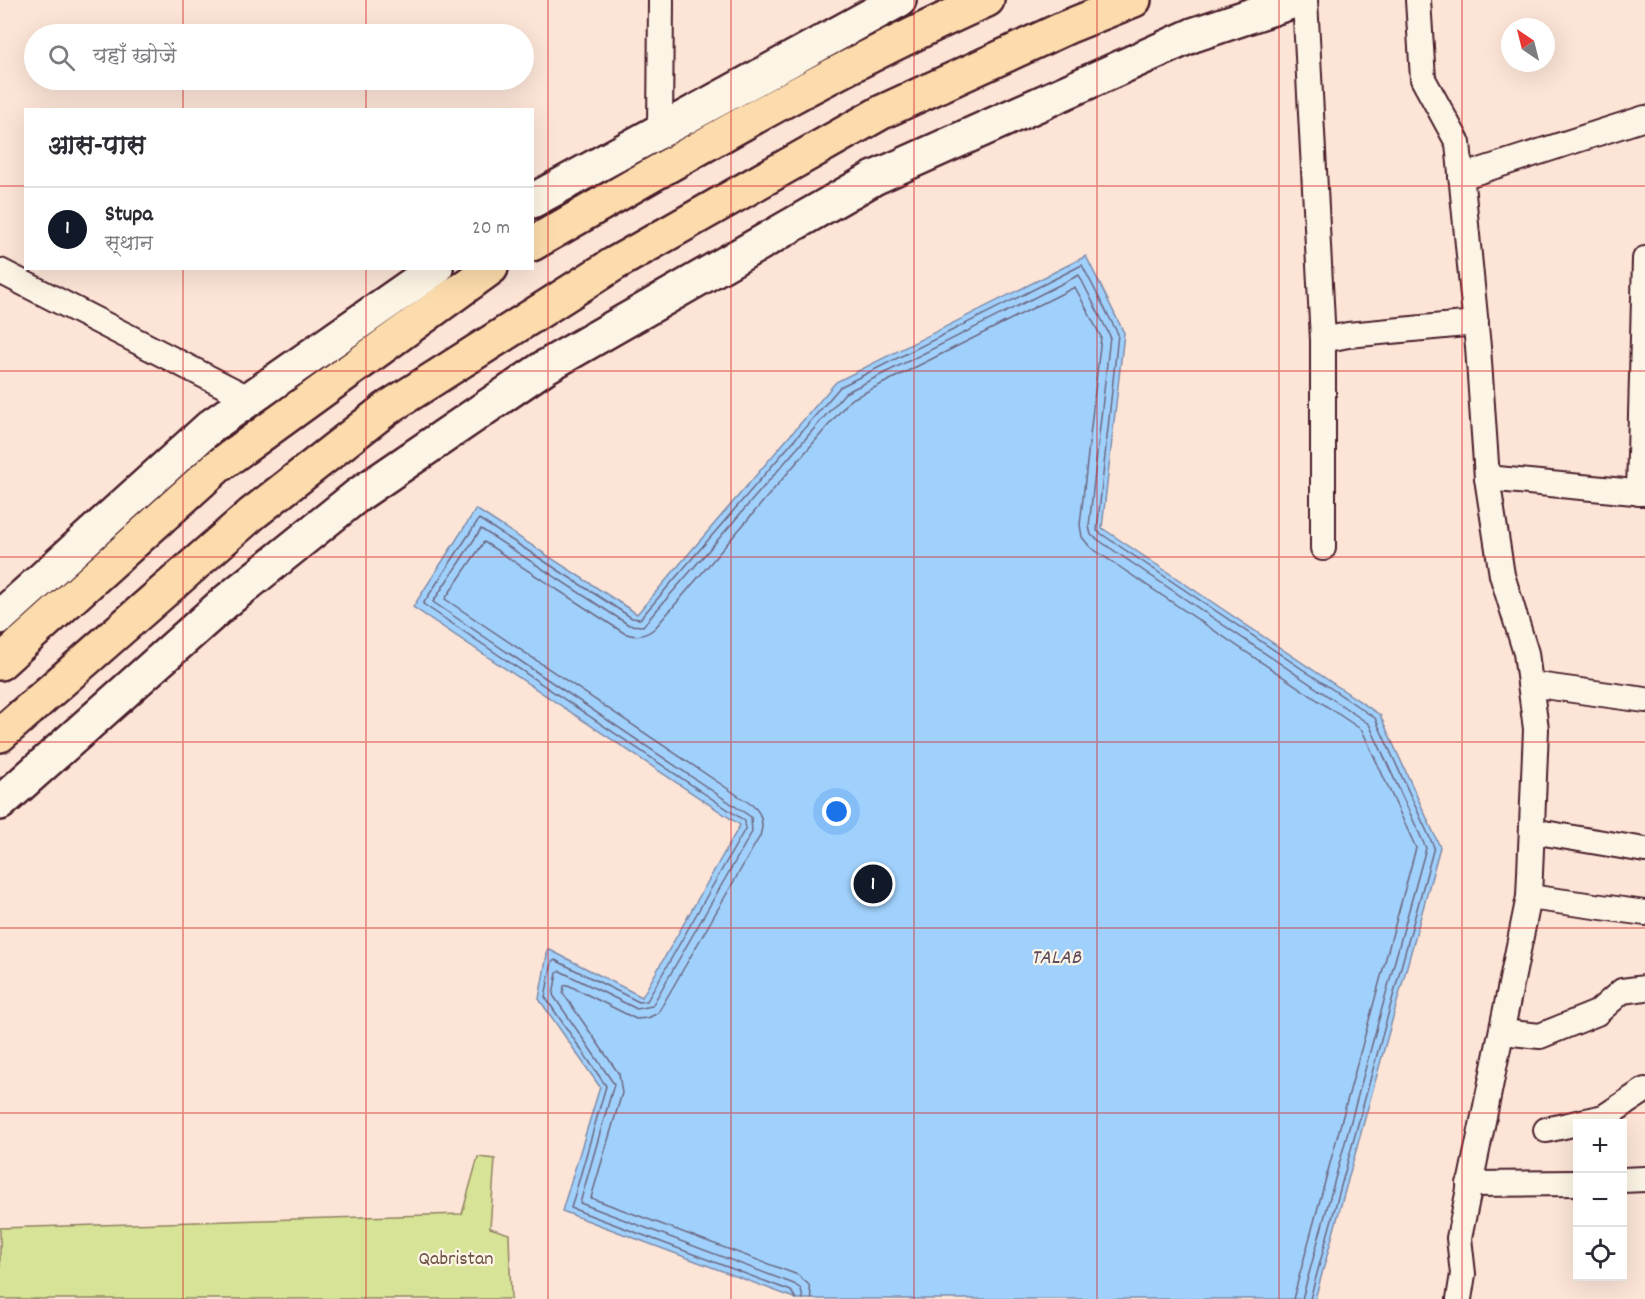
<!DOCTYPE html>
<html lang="hi">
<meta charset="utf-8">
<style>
body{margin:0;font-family:Dekko,"Playpen Sans Deva",sans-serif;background:#f7f7f7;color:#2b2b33}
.controls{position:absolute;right:18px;bottom:18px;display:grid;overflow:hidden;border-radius:0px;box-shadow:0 6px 24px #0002}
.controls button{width:54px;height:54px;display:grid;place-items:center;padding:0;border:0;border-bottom:2px solid #e1e1e2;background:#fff;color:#2b2b33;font:30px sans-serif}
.compass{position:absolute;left:1501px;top:18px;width:54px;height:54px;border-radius:50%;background:#fff;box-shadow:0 6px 24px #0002;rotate:325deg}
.you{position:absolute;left:837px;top:812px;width:21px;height:21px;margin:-15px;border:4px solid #fff;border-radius:50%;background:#1a73e8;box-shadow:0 0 0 9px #1a73e833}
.badge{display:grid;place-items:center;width:39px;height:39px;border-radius:50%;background:#111827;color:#fff;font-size:20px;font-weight:700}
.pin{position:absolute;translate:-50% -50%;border:3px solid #fff;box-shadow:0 2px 6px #0006}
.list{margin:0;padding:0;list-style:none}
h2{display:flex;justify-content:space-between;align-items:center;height:78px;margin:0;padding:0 24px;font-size:26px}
h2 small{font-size:20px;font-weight:400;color:#7c7c81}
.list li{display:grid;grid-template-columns:39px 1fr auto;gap:18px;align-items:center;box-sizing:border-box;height:84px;padding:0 24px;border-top:2px solid #e1e1e2}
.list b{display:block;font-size:22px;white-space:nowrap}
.list p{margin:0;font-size:20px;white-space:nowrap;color:#7c7c81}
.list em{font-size:20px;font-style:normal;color:#7c7c81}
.icon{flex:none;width:33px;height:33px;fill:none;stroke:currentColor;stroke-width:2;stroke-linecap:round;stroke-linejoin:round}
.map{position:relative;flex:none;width:1645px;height:1299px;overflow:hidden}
.search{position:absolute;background:#fff;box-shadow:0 6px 24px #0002;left:24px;top:24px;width:510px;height:66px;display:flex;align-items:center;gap:15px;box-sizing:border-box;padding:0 21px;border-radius:33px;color:#7c7c81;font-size:22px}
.panel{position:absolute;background:#fff;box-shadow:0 6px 24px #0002;left:24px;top:108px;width:510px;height:162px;border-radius:0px}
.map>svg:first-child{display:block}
.green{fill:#d7e497;stroke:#908261;stroke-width:1.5}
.water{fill:#a0d1fc;stroke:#7e8aa8;stroke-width:1.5}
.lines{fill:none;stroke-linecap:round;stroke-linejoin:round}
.shore{stroke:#6c667f;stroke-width:1.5}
.street-casing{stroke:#4a1f2b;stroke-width:28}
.secondary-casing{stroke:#4a1f2b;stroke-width:38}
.highway-casing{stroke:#4a1f2b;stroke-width:38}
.street{stroke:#fcf5e5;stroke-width:24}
.secondary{stroke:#fcf5e5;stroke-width:33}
.highway{stroke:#fcdcac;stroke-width:33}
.grid{fill:none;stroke:#d62828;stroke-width:1.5;stroke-opacity:0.55}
.labels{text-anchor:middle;stroke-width:4.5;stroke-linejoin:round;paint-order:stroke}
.park-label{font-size:20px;fill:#6d5046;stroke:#fcf5e5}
.water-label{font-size:21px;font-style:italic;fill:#604c5f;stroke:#fcf5e5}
</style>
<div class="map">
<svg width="1645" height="1299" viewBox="0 0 1645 1299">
<rect width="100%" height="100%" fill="#fce5d7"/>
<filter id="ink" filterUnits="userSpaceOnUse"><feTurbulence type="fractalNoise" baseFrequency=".0167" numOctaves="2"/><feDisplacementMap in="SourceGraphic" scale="12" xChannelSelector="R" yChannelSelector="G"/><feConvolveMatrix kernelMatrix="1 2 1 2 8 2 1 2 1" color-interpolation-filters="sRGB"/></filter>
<g filter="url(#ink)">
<polygon class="green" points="478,1157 495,1159 490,1228 509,1234 511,1299 0,1299 0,1228 462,1214"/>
<polygon class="water" points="1086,256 1124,333 1102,528 1380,715 1440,847 1315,1299 797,1299 562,1211 600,1087 539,999 548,949 642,997 740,825 413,607 476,509 637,614 836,382"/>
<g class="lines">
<g class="shore">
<polyline points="796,1299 791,1291 571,1208 606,1086 545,997 552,962 555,960 639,1002 647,1001 745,829 745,821 423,604 479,519 632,618 640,619 840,387 1082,265 1118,334 1097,531 1375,718 1434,847 1310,1299"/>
<polyline points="803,1299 801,1289 794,1284 580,1203 614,1084 553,995 557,973 560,971 637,1009 652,1006 752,832 751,817 433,602 481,529 629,625 643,626 845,393 1079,275 1110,336 1089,526 1091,535 1369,724 1426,848 1302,1299"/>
<path d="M812,1299L809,1285L798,1275L591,1198L622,1093L619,1074L563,993L564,986L568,985L636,1019L648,1018L658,1013L760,836C764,824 762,813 752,805L445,599L484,542L624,633C636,638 646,636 655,628L850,400L1075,287L1101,337L1080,525L1082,537L1090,547L1362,730L1416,848L1293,1299"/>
</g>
<g class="street-casing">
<g id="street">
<polyline points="1305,0 1323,340 1348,335 1476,323"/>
<polyline points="1418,0 1423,79 1458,143 1478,347 1487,478 1502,575 1526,653 1536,729 1529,897 1459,1238 1463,1274 1459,1299"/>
<polyline points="660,129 661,0"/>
<polyline points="1461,177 1645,118"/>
<polyline points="0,271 250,399"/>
<polyline points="1323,340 1323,548"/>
<polyline points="1487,478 1645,493"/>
<polyline points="1639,493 1645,259"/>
<polyline points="1530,684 1645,700"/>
<polyline points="1532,831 1645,850"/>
<polyline points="1529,897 1645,913"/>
<polyline points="1502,1032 1540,1036 1597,1013 1622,991 1645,988"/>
<polyline points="1546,1130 1604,1117 1645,1090"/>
<polyline points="1622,1180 1645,1179"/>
<polyline points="1469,1184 1578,1183"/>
</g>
</g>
<g class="secondary-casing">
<g id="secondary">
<polyline points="532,201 899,0"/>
<polyline points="0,617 211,426 436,268"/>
<polyline points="0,803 224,603 358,495 545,367 874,178 1193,35 1297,0"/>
</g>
</g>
<g class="highway-casing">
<g id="highway">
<path d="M532,244C681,158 830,70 987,0"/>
<polyline points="0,663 217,467 491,268"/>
<polyline points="0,735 252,514 386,409 614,264 882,112 1067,27 1134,0"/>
</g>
</g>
<use href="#street" class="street"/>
<use href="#secondary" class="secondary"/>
<use href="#highway" class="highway"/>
</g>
</g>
<path class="grid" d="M183,0V34M366,0V34M548,0V1299M731,0V1299M914,0V1299M1097,0V1299M1279,0V1299M1462,0V1299M183,80V110M366,80V110M0,186H26M532,186H1645M183,268V1299M366,268V1299M0,371H1645M0,557H1645M0,742H1645M0,928H1645M0,1113H1645"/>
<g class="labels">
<g class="park-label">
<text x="456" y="1264">Qabristan</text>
</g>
<g class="water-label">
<text x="1056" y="963">TALAB</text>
</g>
</g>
</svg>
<div class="controls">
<button>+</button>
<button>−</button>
<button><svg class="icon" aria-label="locate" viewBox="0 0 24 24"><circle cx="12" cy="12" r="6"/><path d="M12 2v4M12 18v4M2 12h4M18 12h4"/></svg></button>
</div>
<svg class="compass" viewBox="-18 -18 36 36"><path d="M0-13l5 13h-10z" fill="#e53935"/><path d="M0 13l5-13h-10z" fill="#7c7c81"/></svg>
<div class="you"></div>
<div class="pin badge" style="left:873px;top:884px">1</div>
<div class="search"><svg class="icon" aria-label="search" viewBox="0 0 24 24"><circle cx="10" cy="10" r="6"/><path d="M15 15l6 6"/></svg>यहाँ खोजें</div>
<section class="panel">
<h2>आस-पास<small></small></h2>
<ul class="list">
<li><span class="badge">1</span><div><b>Stupa</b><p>स्थान</p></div><em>20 m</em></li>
</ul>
</section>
</div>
